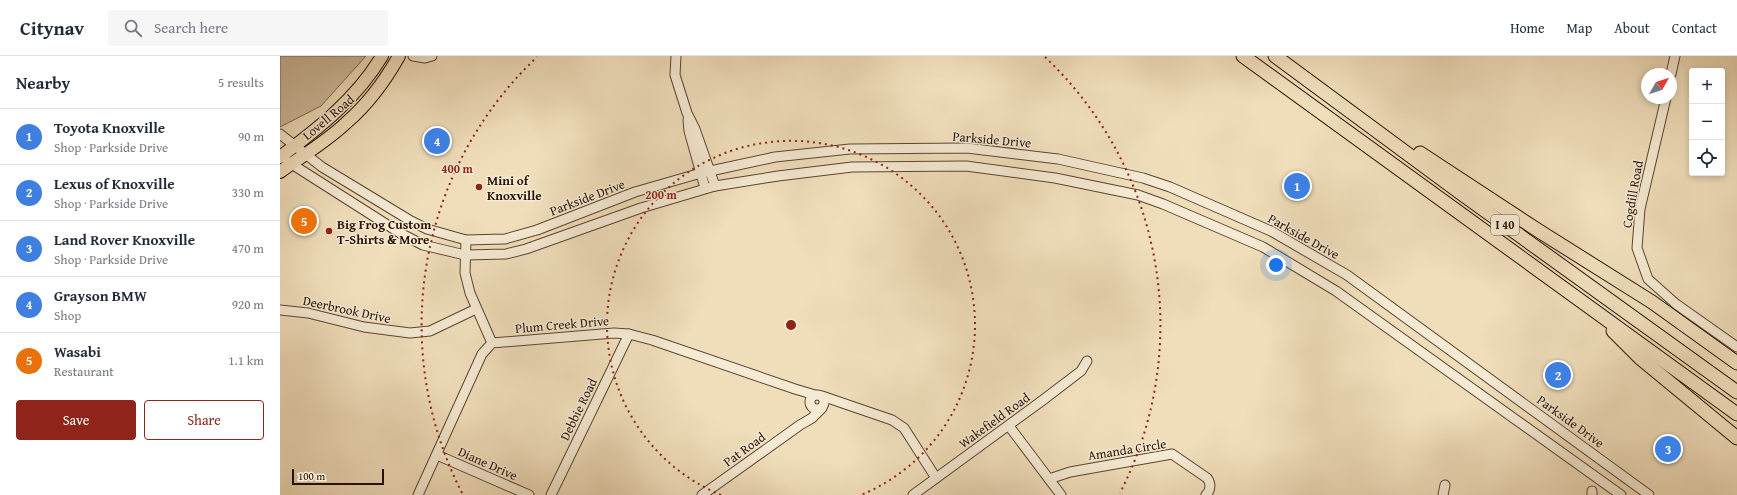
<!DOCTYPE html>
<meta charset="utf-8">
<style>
body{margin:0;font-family:"Gentium Book Plus",serif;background:#f6f6f7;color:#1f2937}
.controls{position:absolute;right:12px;top:12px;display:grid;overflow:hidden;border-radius:4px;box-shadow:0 2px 6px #0003}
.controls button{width:36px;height:36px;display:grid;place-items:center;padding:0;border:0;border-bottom:1px solid #e0e1e3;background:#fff;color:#1f2937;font:20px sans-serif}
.compass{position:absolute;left:1361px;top:12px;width:36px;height:36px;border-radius:50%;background:#fff;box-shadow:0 2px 6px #0003;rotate:51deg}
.scale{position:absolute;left:12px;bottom:10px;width:92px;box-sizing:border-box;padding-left:4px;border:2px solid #2a1204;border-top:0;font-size:11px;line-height:14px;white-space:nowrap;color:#2a1204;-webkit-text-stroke:3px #f5ead3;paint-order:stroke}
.you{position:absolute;left:996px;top:209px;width:14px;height:14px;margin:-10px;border:3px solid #fff;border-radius:50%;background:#1a73e8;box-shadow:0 0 0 6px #1a73e833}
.badge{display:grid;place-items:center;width:26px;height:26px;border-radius:50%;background:#8f2418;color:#fff;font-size:13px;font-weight:700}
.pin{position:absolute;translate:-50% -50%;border:2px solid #fff;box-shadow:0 1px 4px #0006}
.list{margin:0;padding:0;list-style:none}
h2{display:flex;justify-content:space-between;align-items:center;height:52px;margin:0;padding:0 16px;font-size:17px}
h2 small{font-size:13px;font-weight:400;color:#747a83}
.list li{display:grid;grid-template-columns:26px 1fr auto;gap:12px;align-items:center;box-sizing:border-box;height:56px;padding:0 16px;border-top:1px solid #e0e1e3}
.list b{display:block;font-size:15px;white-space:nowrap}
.list p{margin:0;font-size:13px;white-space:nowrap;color:#747a83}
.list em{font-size:13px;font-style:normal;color:#747a83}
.actions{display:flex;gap:8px;padding:12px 16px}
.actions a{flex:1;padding:9px 0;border:1px solid #8f2418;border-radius:4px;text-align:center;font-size:14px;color:#8f2418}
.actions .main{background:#8f2418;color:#fff}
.icon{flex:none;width:22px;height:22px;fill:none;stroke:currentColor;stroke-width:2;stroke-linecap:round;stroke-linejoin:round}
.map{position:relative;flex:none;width:1457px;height:439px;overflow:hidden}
header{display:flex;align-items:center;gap:24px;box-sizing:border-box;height:56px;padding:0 20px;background:#fff;border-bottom:1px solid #e0e1e3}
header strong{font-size:19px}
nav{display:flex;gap:22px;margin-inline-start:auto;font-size:14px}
.search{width:280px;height:36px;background:#f6f6f7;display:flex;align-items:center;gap:10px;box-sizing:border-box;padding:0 14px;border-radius:4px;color:#747a83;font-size:15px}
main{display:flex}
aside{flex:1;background:#fff}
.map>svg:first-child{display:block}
.green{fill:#cebb9c;stroke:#7c6650}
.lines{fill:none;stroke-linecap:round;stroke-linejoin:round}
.minor-casing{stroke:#5c4532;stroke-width:11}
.major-casing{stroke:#2a1204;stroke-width:14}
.highway-casing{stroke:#2a1204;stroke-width:15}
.minor{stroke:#f5ead3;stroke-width:9}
.major{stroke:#f0debb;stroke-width:12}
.highway{stroke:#f0debb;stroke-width:13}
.ring{fill:none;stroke:#8f2418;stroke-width:2;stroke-dasharray:2 4}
.poi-dot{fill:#8f2418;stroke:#f5ead3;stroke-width:1.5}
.labels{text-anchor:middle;stroke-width:3;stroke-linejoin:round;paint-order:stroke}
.shield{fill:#f5ead3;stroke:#675342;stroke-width:1}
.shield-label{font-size:12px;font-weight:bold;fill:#2a1204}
.street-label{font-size:13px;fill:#2a1204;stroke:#f5ead3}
.poi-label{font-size:13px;font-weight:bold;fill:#2a1204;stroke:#f5ead3;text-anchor:start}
.centre{fill:#8f2418;stroke:#f5ead3;stroke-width:2}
.ring-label{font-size:12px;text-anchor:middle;font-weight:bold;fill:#8f2418;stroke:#f5ead3;stroke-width:3;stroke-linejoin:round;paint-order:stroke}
</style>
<header>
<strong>Citynav</strong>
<div class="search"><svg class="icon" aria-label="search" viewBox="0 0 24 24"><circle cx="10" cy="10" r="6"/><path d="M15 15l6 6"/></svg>Search here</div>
<nav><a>Home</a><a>Map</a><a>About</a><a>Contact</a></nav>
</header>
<main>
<aside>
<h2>Nearby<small>5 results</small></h2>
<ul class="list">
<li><span class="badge" style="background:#3f7fe0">1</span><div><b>Toyota Knoxville</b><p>Shop · Parkside Drive</p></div><em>90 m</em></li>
<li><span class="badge" style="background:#3f7fe0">2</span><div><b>Lexus of Knoxville</b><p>Shop · Parkside Drive</p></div><em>330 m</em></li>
<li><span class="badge" style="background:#3f7fe0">3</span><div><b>Land Rover Knoxville</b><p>Shop · Parkside Drive</p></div><em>470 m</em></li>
<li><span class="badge" style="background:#3f7fe0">4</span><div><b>Grayson BMW</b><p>Shop</p></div><em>920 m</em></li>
<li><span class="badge" style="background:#e8710a">5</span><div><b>Wasabi</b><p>Restaurant</p></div><em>1.1 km</em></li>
</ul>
<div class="actions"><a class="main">Save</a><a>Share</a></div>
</aside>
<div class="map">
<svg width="1457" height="439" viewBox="0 0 1457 439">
<rect width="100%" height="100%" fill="#f0debb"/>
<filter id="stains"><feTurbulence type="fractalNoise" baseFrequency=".005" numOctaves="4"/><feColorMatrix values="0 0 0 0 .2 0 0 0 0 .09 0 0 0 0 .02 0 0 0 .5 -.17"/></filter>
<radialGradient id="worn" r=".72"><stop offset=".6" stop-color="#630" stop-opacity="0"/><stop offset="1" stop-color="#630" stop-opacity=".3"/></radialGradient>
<polygon class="green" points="0,0 86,0 41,50 0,71"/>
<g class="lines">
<g class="minor-casing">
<g id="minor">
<polyline points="133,0 145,2 152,0"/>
<polyline points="396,0 395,19 407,57 415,73 435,130"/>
<polyline points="1391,18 1395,0"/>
<polyline points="1386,42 1360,153 1357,192 1368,223 1396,248 1457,291"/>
<polyline points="408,64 409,75 425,132"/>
<polyline points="0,78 42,111 131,165 147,173 186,184 225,183 257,174 355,136 421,117 495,101 570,93 687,92 778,103 863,122 890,131 991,175 1067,219 1369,439"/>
<polyline points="7,105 120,177 143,189 185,199 226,198 246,193 361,152 435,130 498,120 572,111 686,110 775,122 858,139 883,148 983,191 1056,235 1341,439"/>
<polyline points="186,184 185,217 190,237 212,287"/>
<polyline points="0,254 28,257 84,271 130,277 150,275 196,253"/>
<circle cx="537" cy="346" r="7"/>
<polyline points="542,340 612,364 624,372 656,422"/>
<polyline points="729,370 781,439"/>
<polyline points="157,399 249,439"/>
<path d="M769,423L790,416L892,398L927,422C931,427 931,434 926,439"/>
<polyline points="138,439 202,298 212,287 334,277 349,278 372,284 515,333 535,339"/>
<polyline points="271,439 349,278"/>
<polyline points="422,439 520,369 532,362 542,352"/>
<polyline points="633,439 763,344 801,315 807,305"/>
<polyline points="1163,439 1165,429"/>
<polyline points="1312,439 1312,435"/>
</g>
</g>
<g class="major-casing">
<g id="major">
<path d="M0,101C39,72 77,42 102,0"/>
<path d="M0,116C22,100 46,86 66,67C88,48 105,25 119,0"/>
</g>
</g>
<g class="highway-casing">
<g id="highway">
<polyline points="963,0 1457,358"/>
<polyline points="995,0 1182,138 1457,336"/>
<polyline points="1140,97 1259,175 1372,246 1457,307"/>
<polyline points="1333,275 1360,302 1457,382"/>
</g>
</g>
<use href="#minor" class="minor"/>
<use href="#major" class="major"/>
<use href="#highway" class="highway"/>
</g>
<g class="ring">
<path d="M441 439A184 184 0 1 1 581 439"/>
<path d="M182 437A369 369 0 0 1 257 1M765 1A369 369 0 0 1 840 437"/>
</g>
<g class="poi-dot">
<circle cx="199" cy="131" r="4"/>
<circle cx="49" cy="175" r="4"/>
</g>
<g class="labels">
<rect class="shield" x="1211" y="159" width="28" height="20" rx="3"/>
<g class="shield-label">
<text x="1225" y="173">I 40</text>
</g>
<g class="street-label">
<text transform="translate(48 61) rotate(-40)" y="5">Lovell Road</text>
<text transform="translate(712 83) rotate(5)" y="5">Parkside Drive</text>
<text transform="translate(1352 138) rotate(-80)" y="5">Cogdill Road</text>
<text transform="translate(307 141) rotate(-21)" y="5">Parkside Drive</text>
<text transform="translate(1024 180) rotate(29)" y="5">Parkside Drive</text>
<text transform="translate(67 253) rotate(12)" y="5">Deerbrook Drive</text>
<text transform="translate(282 268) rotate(-5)" y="5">Plum Creek Drive</text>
<text transform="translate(298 353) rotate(-64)" y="5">Debbie Road</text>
<text transform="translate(714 364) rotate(-36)" y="5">Wakefield Road</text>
<text transform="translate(1291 365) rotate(36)" y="5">Parkside Drive</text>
<text transform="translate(464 393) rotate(-36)" y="5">Pat Road</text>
<text transform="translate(847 393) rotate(-9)" y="5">Amanda Circle</text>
<text transform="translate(208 407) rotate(24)" y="5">Diane Drive</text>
</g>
<g class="poi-label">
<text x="207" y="129">Mini of<tspan x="207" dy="15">Knoxville</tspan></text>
<text x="57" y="173">Big Frog Custom<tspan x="57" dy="15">T-Shirts &amp; More</tspan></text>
</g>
</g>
<circle cx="511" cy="269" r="6" class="centre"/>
<g class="ring-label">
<text x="177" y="117">400 m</text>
<text x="381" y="143">200 m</text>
</g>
<rect width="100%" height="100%" filter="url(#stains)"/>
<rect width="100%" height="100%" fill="url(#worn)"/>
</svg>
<div class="controls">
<button>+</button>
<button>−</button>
<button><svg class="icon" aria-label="locate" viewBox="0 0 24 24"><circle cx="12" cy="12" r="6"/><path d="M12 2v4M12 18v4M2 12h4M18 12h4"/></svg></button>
</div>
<svg class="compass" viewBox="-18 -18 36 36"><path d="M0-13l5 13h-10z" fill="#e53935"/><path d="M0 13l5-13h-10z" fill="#747a83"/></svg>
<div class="scale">100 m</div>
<div class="you"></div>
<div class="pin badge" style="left:1017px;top:130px;background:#3f7fe0">1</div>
<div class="pin badge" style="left:1278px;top:319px;background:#3f7fe0">2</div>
<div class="pin badge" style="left:1388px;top:393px;background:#3f7fe0">3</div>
<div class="pin badge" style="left:157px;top:85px;background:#3f7fe0">4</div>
<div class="pin badge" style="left:24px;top:165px;background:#e8710a">5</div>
</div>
</main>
